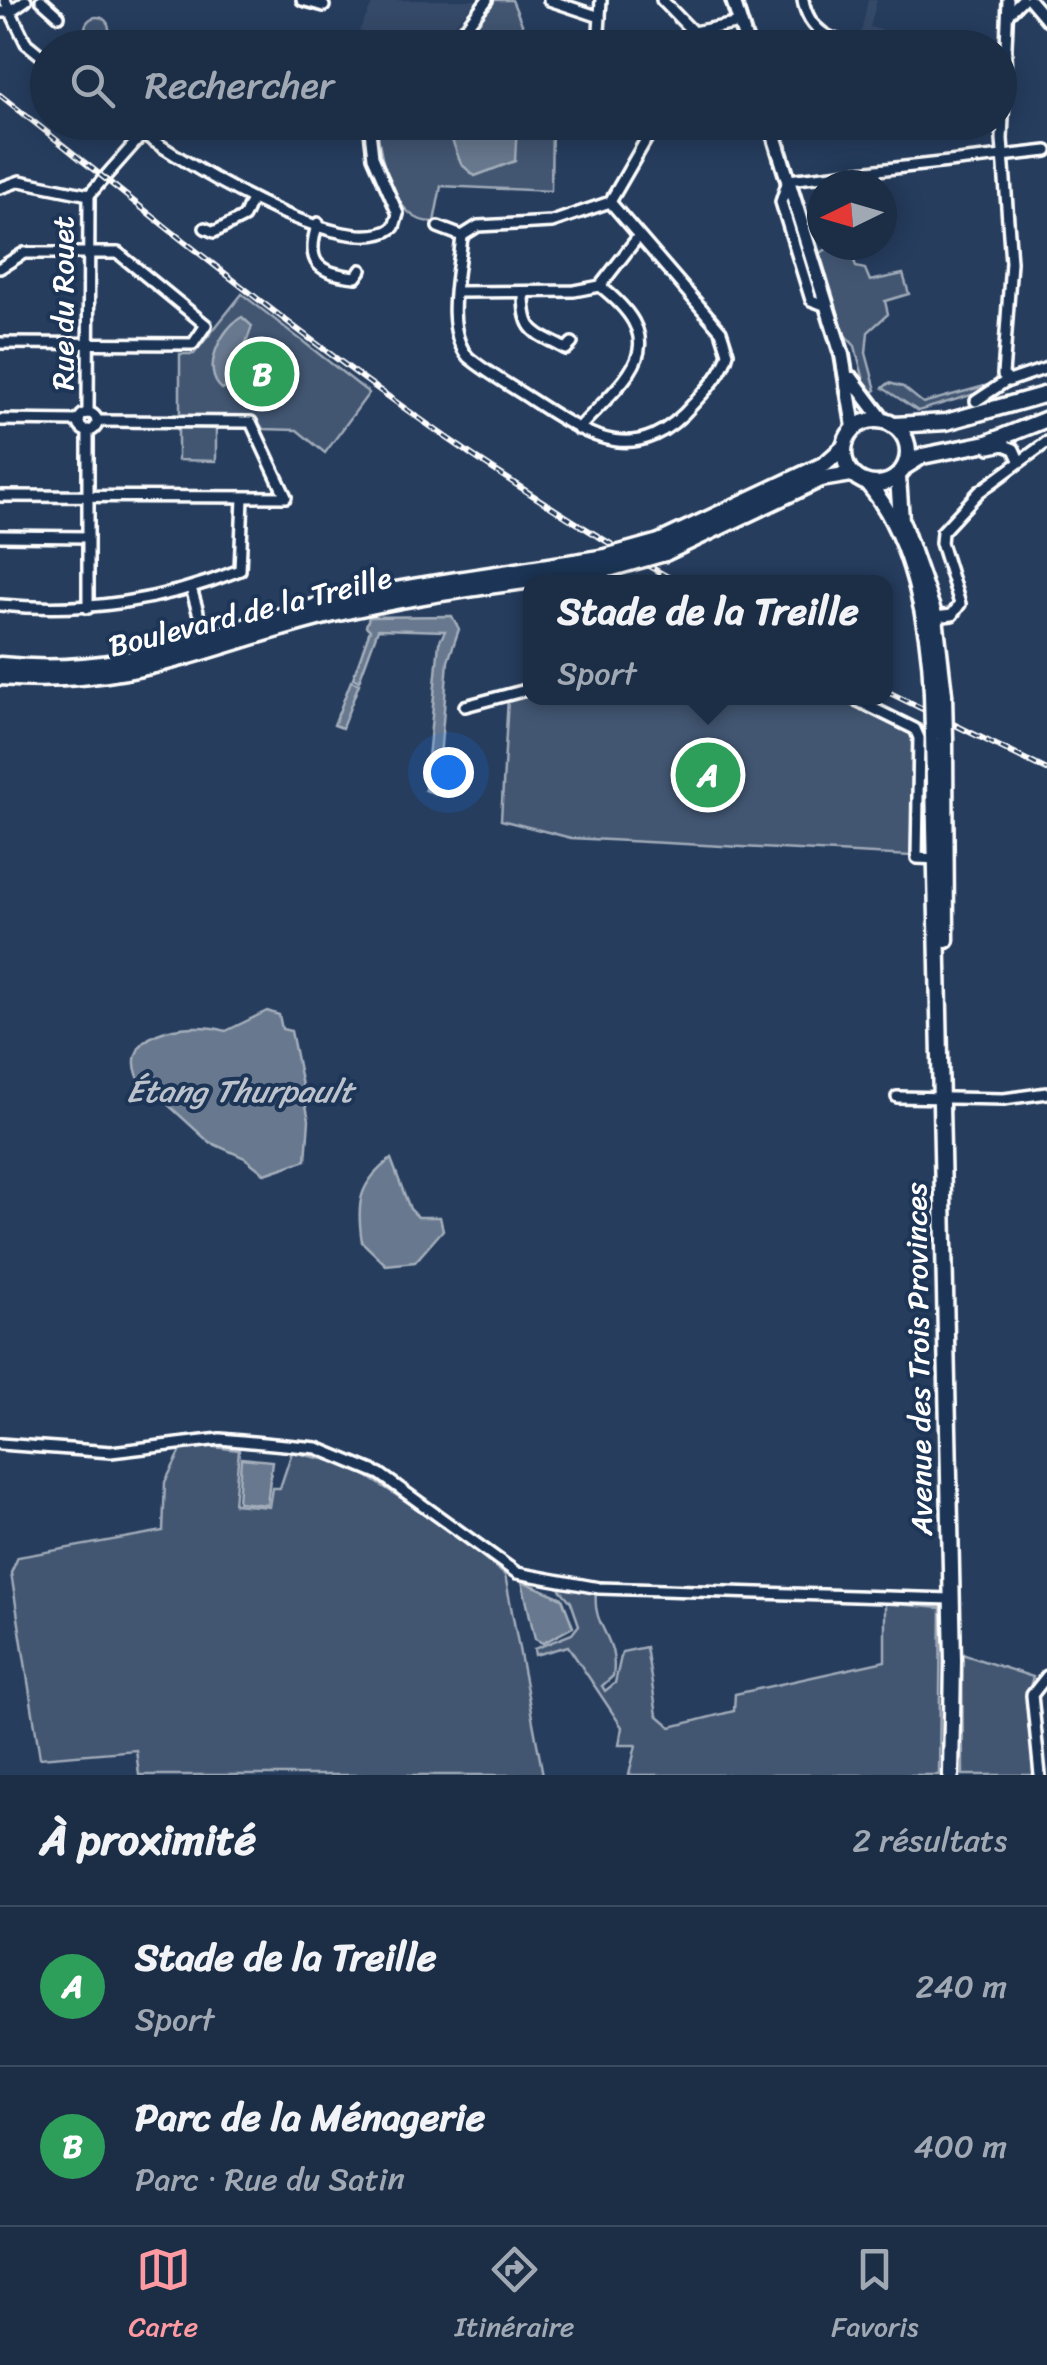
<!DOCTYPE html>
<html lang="fr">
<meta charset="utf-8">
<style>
body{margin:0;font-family:Sriracha,sans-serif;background:#293a51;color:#f1f3f6}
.compass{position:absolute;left:807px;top:170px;width:90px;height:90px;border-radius:50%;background:#1c2e46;box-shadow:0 5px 25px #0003;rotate:265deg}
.you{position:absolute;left:448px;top:772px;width:35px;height:35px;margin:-25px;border:8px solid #fff;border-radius:50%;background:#1a73e8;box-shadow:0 0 0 15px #1a73e833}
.badge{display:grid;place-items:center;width:65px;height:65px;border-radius:50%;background:#ff9aa2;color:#fff;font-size:32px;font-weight:700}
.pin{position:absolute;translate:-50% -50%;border:5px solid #fff;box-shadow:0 2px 10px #0006}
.popup{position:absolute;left:523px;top:575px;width:370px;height:130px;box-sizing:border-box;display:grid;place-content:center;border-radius:20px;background:#1c2e46;filter:drop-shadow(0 2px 8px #0005);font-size:32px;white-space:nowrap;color:#a0a8b3}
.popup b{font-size:38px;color:#f1f3f6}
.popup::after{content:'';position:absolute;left:50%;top:100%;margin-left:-20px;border:20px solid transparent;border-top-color:#1c2e46}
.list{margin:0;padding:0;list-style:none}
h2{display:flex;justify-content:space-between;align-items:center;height:130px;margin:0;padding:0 40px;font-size:42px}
h2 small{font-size:32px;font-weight:400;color:#a0a8b3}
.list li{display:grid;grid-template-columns:65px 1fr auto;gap:30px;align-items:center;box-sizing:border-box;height:160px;padding:0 40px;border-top:2px solid #3a4a5f}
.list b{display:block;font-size:38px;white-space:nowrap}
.list p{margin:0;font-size:32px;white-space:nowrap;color:#a0a8b3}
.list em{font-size:32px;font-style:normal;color:#a0a8b3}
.icon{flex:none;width:55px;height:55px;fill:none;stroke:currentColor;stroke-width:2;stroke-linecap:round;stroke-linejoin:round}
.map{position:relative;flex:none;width:1047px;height:1775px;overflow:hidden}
.search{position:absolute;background:#1c2e46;box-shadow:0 5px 25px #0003;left:30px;right:30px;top:30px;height:110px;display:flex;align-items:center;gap:25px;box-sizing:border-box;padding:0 35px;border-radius:55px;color:#a0a8b3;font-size:38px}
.sheet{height:450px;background:#1c2e46}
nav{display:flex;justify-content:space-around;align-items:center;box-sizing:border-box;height:140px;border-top:2px solid #3a4a5f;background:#1c2e46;font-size:28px;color:#a0a8b3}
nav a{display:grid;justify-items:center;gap:5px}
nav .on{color:#ff9aa2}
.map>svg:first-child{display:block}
.built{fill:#344a68}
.green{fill:#425672;stroke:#a0aab8;stroke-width:2.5}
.water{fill:#67788e;stroke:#a4aebb;stroke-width:2.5}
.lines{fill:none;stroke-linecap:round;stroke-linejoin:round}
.street-casing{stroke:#fff;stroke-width:16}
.secondary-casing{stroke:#fff;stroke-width:20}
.primary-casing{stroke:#fff;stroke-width:21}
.street{stroke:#1d3557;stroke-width:9}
.secondary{stroke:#1d3557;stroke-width:12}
.primary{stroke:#1d3557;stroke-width:14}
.rail-casing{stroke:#fff;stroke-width:6}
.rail{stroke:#1d3557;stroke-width:2.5;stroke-dasharray:8;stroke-linecap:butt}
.primary-bridge-casing{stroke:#fff;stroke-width:21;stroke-linecap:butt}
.primary-bridge{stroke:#1d3557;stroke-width:14}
.labels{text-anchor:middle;stroke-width:8;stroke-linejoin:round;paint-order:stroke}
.street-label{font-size:30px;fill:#fff;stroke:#1d3557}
.water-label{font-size:32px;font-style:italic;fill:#bbc2cc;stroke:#1d3557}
</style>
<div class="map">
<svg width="1047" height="1775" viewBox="0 0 1047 1775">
<rect width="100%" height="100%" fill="#263d5e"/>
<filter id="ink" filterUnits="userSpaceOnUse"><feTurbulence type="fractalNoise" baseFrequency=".01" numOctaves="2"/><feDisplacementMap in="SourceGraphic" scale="20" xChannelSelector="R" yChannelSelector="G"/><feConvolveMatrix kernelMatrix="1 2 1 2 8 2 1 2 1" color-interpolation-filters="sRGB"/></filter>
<g filter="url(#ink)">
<g class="built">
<polygon points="374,0 476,0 453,27 412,46 393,48 367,41 369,35 359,31"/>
<polygon points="868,0 877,0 870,27 910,37 908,45 861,33"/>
</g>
<g class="green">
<polygon points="495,0 512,0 527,36 553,36 553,47 447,47 468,37"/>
<circle cx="97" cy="29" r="12"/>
<path d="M377,123H552L551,191L441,186L434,222C394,224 379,156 377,123Z"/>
<polygon points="833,245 850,245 856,267 865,269 870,281 903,274 909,294 885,301 888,314 868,332 866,353 876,390 872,392 866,388 855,346 845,335 819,254"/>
<polygon points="242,294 369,393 325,453 297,430 263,429 256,418 180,417 180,354 194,354"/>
<polygon points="999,382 998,387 918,411 883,388 889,383 903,387 923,403"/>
<polygon points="178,428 216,429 216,461 178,460"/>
<polygon points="530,695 844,698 912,731 911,856 571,838 501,820 508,698"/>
<polygon points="206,1446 239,1450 234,1504 269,1507 272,1488 280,1488 292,1452 350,1465 450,1530 505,1575 543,1775 139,1775 136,1750 40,1758 11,1573 18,1557 163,1531 165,1482 182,1449"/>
<path d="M558,1587L596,1593C592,1629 619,1636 613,1676L602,1686L605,1691L615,1683L622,1652L646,1647L657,1715L671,1727L734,1711L735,1694L885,1661V1603L941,1608L939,1775H629L636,1745H619L622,1727L568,1646L535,1655L534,1649L572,1634L579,1625L571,1602Z"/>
<path d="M962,1654L1033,1677C1022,1707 1035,1742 1035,1775H963Z"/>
</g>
<g class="water">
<polygon points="379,123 517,123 515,161 475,176 461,164 452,140 430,131"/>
<path d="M242,317L252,326L231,385L222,389C200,371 221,328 242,317Z"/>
<polygon points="452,616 459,629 448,661 437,794 425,790 439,643 445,631 378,629 359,681 353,678 370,630 366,626 369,617"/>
<polygon points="351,681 359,684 342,728 334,725"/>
<path d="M267,1011L279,1015L282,1029L291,1031L309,1120L306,1160L265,1174L245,1158L209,1142L152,1090L144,1088C108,1032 188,1019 226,1031Z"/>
<path d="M391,1159L410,1209L418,1217H440L443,1230L415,1262L386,1265L362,1242C356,1203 359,1183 391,1159Z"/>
<polygon points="241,1458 272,1461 267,1505 238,1502"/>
<polygon points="522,1581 562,1598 573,1627 543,1643 535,1639"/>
</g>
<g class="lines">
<g class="street-casing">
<g id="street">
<polyline points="5,0 26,43 48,61"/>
<polyline points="41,0 59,16"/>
<polyline points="302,0 324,6"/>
<polyline points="549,0 600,17"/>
<polyline points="662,0 693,32"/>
<path d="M803,0C809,33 832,40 862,48"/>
<polyline points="1008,0 1002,139 1011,262 1003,375 1009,381 1047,368"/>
<polyline points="1030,0 1047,20"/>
<polyline points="0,12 9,12 26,0"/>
<polyline points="1008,14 1022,0"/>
<polyline points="429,48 463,31 487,0"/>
<polyline points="598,48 601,0"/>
<polyline points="691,48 693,32 740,23"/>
<path d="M126,122C171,155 344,266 394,227L398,214L373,157L369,122"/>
<polyline points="0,188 20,181 89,195 142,135"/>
<path d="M318,223C304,264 319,273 356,277L361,270"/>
<polyline points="438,227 462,236 478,226 552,222 610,202 647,138 649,122"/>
<polyline points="205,228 214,232 244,217 252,199"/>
<path d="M462,236C459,272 443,327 468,357C487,373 511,386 532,400C592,439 638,468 694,403C708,388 723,373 728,353L721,331L610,202"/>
<polyline points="0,268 24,253 118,253 206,325 193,344 0,343"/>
<polyline points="457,292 574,291 600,286 638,237"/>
<path d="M524,292C524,333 532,331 566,349L572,343"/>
<polyline points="827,306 811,300 781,202 788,180 1047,151"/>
<polyline points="976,401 1006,381"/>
<polyline points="88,413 89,195"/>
<circle cx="88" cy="422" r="9"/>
<polyline points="0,420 79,421"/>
<path d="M578,429C628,375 676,346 600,286"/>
<polyline points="990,448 1004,445 1014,449 1019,460"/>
<polyline points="0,496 286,497 251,422 97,421"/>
<polyline points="0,536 88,537"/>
<polyline points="191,588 198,612"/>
<path d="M0,605C84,613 161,602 240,570L243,498"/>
<polyline points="88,608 88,430"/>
<polyline points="935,617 952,615 960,604 941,543 942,532 979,492 1047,442"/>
<polyline points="852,698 915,729 919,738 917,858 940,859"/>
<polyline points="465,706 530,689"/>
<polyline points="897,1097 1004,1099 1047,1093"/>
<polyline points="0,1444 111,1452 220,1439 317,1448 380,1474 517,1573 599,1588 951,1599"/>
<polyline points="1040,1775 1032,1695 1047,1676"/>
</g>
</g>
<g class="secondary-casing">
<g id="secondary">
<polyline points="733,0 748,48"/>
<polyline points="770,122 842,355 854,427"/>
<polyline points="852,379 883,420"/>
</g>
</g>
<g class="primary-casing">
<g id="primary">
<circle cx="876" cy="452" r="32"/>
<polyline points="895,425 946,422 1047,394"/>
<polyline points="906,466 922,456 987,443 1047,419"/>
<polyline points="898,477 901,520 935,617 944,694"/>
<path d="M869,485C912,535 930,628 932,693"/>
<polyline points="659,542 825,464 843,448"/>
<polyline points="665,553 821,479 851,474"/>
<path d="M0,665C133,679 205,632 327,604C418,583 512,573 605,557"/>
<path d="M0,677C136,688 209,644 334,614C424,592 520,583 612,568"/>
<polyline points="933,733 953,1661 951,1775"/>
<polyline points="945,738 946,940"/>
</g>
</g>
<use href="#street" class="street"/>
<use href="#secondary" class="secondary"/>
<use href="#primary" class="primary"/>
<g class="rail-casing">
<g id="rail">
<path d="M0,95C218,268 433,447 677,582"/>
<polyline points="886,691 1047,770"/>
</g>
</g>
<use href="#rail" class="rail"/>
<g class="primary-bridge-casing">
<g id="primary-bridge">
<polyline points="605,557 659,542"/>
<polyline points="612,568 665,553"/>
<polyline points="932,693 933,733"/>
<polyline points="944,694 945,738"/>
</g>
</g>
<use href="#primary-bridge" class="primary-bridge"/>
</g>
</g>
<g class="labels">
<g class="street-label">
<text transform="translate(63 303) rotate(-90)" y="10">Rue du Rouet</text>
<text transform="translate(250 612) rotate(-14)" y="10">Boulevard de la Treille</text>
<text transform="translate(919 1359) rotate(-91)" y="10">Avenue des Trois Provinces</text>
</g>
<g class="water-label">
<text x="240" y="1102">Étang Thurpault</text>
</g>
</g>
</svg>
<svg class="compass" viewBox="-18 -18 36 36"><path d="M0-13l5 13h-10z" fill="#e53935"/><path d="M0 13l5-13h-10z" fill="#a0a8b3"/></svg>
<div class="you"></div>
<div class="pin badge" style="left:708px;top:775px;background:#2e9e5b">A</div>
<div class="popup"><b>Stade de la Treille</b>Sport</div>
<div class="pin badge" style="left:262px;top:374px;background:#2e9e5b">B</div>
<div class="search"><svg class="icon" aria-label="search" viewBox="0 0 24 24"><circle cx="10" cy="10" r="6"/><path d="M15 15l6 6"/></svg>Rechercher</div>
</div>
<section class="sheet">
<h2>À proximité<small>2 résultats</small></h2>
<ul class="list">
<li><span class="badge" style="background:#2e9e5b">A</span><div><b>Stade de la Treille</b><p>Sport</p></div><em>240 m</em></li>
<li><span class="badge" style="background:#2e9e5b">B</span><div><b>Parc de la Ménagerie</b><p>Parc · Rue du Satin</p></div><em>400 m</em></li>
</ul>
</section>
<nav>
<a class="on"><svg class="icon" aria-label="map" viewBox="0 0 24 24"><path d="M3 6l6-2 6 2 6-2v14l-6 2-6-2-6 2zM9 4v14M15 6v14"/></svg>Carte</a>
<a><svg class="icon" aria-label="directions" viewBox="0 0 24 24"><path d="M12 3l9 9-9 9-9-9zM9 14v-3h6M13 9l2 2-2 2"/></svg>Itinéraire</a>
<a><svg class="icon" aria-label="saved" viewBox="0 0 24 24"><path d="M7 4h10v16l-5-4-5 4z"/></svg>Favoris</a>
</nav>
